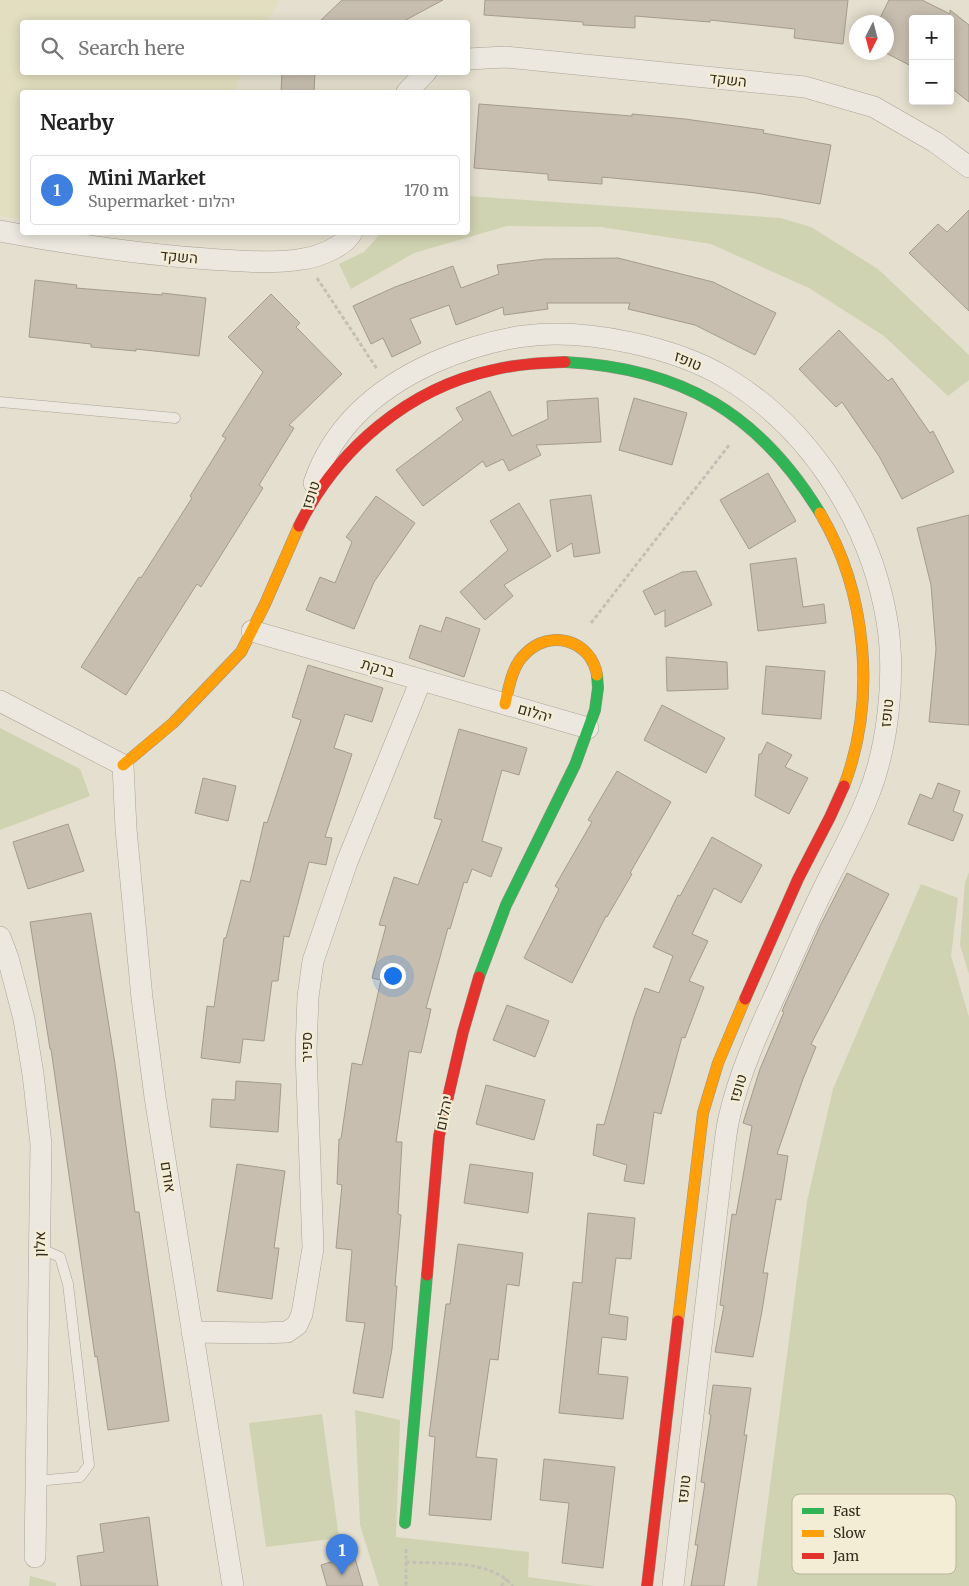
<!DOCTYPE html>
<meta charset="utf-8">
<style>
body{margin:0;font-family:Merriweather,Heebo,serif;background:#f2f2f2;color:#222}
.controls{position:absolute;right:15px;top:15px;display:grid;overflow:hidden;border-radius:5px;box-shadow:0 2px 12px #0003}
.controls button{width:45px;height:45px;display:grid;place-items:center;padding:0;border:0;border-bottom:1px solid #e0e0e0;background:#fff;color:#222;font:25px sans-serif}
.compass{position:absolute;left:849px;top:15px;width:45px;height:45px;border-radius:50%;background:#fff;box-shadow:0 2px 12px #0003;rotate:186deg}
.you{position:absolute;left:392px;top:975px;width:18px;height:18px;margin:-12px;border:4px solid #fff;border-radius:50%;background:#1a73e8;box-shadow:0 0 0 8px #1a73e833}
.badge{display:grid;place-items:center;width:32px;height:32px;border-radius:50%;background:#746b5c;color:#fff;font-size:16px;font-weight:700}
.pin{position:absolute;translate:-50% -41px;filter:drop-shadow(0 1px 2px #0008)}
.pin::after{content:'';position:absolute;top:26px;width:18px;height:15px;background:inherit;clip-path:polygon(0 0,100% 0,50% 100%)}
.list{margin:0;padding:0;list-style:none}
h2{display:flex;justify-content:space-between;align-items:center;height:65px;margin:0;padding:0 20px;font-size:21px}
h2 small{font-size:16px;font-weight:400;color:#767676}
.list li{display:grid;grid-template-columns:32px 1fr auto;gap:15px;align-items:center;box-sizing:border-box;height:70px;margin:0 10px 10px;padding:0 10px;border:1px solid #e0e0e0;border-radius:5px}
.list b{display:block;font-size:19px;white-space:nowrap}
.list p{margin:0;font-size:16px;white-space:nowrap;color:#767676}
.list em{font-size:16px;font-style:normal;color:#767676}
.icon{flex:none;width:28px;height:28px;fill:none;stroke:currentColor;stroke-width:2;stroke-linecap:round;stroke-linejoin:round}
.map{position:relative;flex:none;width:969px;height:1586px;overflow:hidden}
.search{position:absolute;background:#fff;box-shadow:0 2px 12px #0003;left:20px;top:20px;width:450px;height:55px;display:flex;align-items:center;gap:12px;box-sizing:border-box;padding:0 18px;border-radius:5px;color:#767676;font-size:19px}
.panel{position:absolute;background:#fff;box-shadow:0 2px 12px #0003;left:20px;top:90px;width:450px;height:145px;border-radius:5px}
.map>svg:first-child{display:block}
.farmland{fill:#e2debf}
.green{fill:#d0d3b1}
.building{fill:#c7beaf;stroke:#a49b8d}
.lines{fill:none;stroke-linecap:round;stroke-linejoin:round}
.lane-casing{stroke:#a9a497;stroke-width:11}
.street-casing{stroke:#a9a497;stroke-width:22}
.fast-casing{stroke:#999386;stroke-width:12}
.slow-casing{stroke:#999386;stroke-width:12}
.jam-casing{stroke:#999386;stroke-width:12}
.path{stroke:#c4c0b6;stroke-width:3;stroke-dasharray:4 2.5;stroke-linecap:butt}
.lane{stroke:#ece8df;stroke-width:10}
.street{stroke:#ece8df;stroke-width:21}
.fast{stroke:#30b455;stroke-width:11}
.slow{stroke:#ff9f0a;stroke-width:11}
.jam{stroke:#e5322d;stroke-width:11}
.labels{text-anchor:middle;stroke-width:4.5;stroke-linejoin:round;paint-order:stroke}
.street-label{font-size:15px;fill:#372d1f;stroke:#f4edd5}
.key{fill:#f4edd5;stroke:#bbb39e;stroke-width:1}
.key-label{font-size:14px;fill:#372d1f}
</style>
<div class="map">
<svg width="969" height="1586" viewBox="0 0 969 1586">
<rect width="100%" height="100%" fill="#e4dfce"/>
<polygon class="farmland" points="0,0 279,0 267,22 22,22 22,72 241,73 235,92 22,92 22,219 0,216"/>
<g class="green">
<polygon points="468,196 780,218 811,227 878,269 969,355 969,380 948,396 884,336 809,288 711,244 601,227 507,226 414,253 351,289 339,264 364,252 381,233 468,232"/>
<polygon points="0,728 80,769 90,796 0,830"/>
<polygon points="969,872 969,974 960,945 965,882"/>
<polygon points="921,884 958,898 951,956 969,1017 969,1586 757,1586 807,1201 833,1089"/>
<polygon points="355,1410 400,1420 396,1537 529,1552 528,1577 593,1586 379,1586 360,1525"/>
<polygon points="322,1414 339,1538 266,1547 249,1423"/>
<polygon points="30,1576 56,1583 56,1586 29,1586"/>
</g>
<g class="building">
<polygon points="342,0 443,0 402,22 319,22"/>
<polygon points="485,0 848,0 843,44 794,38 795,29 710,20 710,22 635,16 635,28 583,25 583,22 484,15"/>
<polygon points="889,0 922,0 950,14 950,10 969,25 969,102 950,87 950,19 913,19 913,67 884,52 886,52 886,22 878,22"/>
<polygon points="282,72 315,72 314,92 281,92"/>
<polygon points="479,104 632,116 632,114 685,119 764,130 763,133 831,145 820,204 756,193 686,185 602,177 602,184 548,180 548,174 474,168"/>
<polygon points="969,210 969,311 909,253 938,224 947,232"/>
<polygon points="618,258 713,282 776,313 755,355 695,325 628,309 630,303 547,303 548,309 504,315 503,307 456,325 449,305 410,319 421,343 392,357 383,338 371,344 353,306 395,287 453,266 461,288 499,274 497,265 545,259"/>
<polygon points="35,280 77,285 76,288 162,295 162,293 206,298 199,356 136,349 136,351 91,347 91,344 29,337"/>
<polygon points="271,294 300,323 296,327 342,374 289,425 294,428 259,485 263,488 201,587 197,584 126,695 81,667 139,577 141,578 192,498 190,496 226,438 222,436 263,372 228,337"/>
<polygon points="839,330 888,381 892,378 930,433 933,431 954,472 902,499 879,456 842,402 836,407 799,369"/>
<polygon points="490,391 512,436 548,419 547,401 598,398 601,442 536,445 541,455 509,471 503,459 486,467 483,461 423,506 396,470 463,420 456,408"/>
<polygon points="634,398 687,413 672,465 619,450"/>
<polygon points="768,473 796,521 749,549 720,500"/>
<polygon points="591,495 600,553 574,557 572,543 557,552 550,500"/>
<polygon points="376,496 415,523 374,582 354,629 306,610 320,577 335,583 352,542 346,537"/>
<polygon points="519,503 551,556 504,585 513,596 485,620 460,592 508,550 490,521"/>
<polygon points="969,515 969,725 929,722 936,649 931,585 917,528"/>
<polygon points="796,558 803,607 824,604 826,623 758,631 750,564"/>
<polygon points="696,571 712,605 665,627 665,610 655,615 643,591 682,572"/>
<polygon points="446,617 480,629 464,677 409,658 420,625 441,632"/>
<polygon points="666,657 727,662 728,689 667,691"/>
<polygon points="308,665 383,688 372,722 345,714 334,748 352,754 325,837 332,838 326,865 309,862 289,937 284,936 278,981 272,981 264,1041 243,1039 240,1063 201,1058 207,1006 214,1007 224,938 226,938 241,880 250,882 264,822 267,823 301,720 292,717"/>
<polygon points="766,666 825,671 821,719 762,714"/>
<polygon points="662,705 725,738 706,773 644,740"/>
<polygon points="459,729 527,748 519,775 502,770 482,841 502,848 491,877 472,869 467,883 464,882 450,929 448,928 426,1008 431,1009 421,1053 409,1051 396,1142 402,1142 398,1214 401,1215 395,1286 397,1286 392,1349 383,1398 353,1393 365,1323 346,1321 352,1250 336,1248 342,1185 337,1184 339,1139 341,1139 352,1063 362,1065 381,980 372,978 386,926 379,925 394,877 418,885 442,820 434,818"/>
<polygon points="767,742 792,755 785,767 808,778 789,814 755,796 759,754 761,754"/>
<polygon points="617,771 671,802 630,873 632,874 607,917 606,916 572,983 524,958 559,889 555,886 592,822 588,820"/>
<polygon points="203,778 236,786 228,821 195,813"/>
<polygon points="938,783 960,791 953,811 963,815 953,841 908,824 920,794 932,799"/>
<polygon points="68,824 84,871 28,889 13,842"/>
<polygon points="712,837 762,865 741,903 714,888 692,934 708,941 689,981 704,987 685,1038 682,1037 661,1114 654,1112 644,1184 624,1181 627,1165 593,1155 597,1124 604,1125 634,1018 645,988 659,993 673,956 653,947 678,895 680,896"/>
<polygon points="847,873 889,894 811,1044 816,1047 803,1079 777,1154 788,1156 781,1200 776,1199 763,1273 768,1273 762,1311 753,1357 715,1352 724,1306 720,1305 732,1214 736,1215 752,1126 743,1123 760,1069 784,1012 782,1011 820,926"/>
<polygon points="91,913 115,1064 135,1212 139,1212 169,1421 108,1430 97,1356 95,1357 51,1049 50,1049 30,922"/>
<polygon points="507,1005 549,1021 535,1057 493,1040"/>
<polygon points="236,1081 281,1084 278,1132 210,1127 212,1099 235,1100"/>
<polygon points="486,1085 545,1100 534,1140 476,1124"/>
<polygon points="237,1164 285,1171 274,1248 279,1248 272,1299 217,1291"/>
<polygon points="470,1164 533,1173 528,1213 464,1203"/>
<polygon points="588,1213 635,1218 631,1259 616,1258 609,1314 628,1317 626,1340 602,1337 598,1374 628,1377 623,1419 559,1413 573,1282 582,1283"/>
<polygon points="458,1244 523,1253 519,1286 507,1284 498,1360 490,1359 476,1457 497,1459 491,1520 429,1515 435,1437 429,1436 446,1304 450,1304"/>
<polygon points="713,1385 751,1388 744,1435 747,1435 724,1586 691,1586 698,1545 695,1545 705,1483 701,1482 711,1415 709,1414"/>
<polygon points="544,1459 615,1467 603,1568 562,1563 569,1503 540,1500"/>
<polygon points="149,1517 158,1586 81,1586 77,1556 104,1552 100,1524"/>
<polygon points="354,1555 363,1586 327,1586 321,1565"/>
</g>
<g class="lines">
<g class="lane-casing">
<g id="lane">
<polyline points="0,402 175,418"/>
<polyline points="36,1481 80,1477 89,1465 68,1284 60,1257 39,1248"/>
</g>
</g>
<g class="street-casing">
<g id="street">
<polyline points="468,59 505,57 805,87 874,107 935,142 969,167"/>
<polyline points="407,92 426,72"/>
<path d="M0,231C69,244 138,254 208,259C239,261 272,264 303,259C318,257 346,246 352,232"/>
<path d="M314,483C334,424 379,387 435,362C463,350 494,340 525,336C586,328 676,347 728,379C812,430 871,525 887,621C896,676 888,750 866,801C853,833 834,866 819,898C804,929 791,960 777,991C758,1032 739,1074 729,1118C726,1131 725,1144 723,1158L673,1586"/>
<polyline points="252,631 588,728"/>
<polyline points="0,701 123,765 126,829 142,998 155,1097 233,1586"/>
<polyline points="0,937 8,958 24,1019 33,1074 41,1144 35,1557"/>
<polyline points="192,1332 264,1333 287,1332 297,1325 302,1314 313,1248 306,1051 308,997 313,961 347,862 421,680"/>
</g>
</g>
<g class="fast-casing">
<g id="fast">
<path d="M565,362C681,368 759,413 820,513"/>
<polyline points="479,977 506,905 575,765 595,710 598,688 597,675"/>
<polyline points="405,1523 427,1275"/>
</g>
</g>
<g class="slow-casing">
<g id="slow">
<path d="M820,513C867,592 877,699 844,786"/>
<path d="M505,704C509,687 512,666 525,654C550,628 591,640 597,675"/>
<polyline points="123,765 173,723 241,652 265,604 299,526"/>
<polyline points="678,1321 703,1113 718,1063 745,999"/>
</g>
</g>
<g class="jam-casing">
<g id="jam">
<path d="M299,526C337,449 409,388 493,370C517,364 541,363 565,362"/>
<polyline points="745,999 798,879 830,817 844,786"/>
<polyline points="427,1275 439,1136 463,1032 479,977"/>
<polyline points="647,1586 678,1321"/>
</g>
</g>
<g class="path">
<polyline points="317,278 377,369"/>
<polyline points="591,623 730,444"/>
<polyline points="406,1549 406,1586"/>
<path d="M406,1562C439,1564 490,1559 513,1586"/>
<polyline points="501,1586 507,1579"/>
</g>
<use href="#lane" class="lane"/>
<use href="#street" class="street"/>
<use href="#fast" class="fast"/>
<use href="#slow" class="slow"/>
<use href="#jam" class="jam"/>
</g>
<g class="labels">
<g class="street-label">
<text transform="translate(728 80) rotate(6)" y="5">השקד</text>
<text transform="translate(179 257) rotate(5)" y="5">השקד</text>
<text transform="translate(688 361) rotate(23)" y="5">טופז</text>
<text transform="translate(311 495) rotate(-72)" y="5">טופז</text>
<text transform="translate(378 668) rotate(16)" y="5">ברקת</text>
<text transform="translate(535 713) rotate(16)" y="5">יהלום</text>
<text transform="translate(887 713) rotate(-84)" y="5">טופז</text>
<text transform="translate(307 1047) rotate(-90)" y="5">ספיר</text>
<text transform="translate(738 1088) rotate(-73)" y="5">טופז</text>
<text transform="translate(444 1113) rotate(-78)" y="5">יהלום</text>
<text transform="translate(168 1177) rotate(81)" y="5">אודם</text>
<text transform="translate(40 1244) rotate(-89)" y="5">אלון</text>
<text transform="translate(684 1489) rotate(-83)" y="5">טופז</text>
</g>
</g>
<rect x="792" y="1494" width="164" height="80" rx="8" class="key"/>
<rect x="802" y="1508" width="22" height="6" fill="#30b455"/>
<rect x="802" y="1530" width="22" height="7" fill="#ff9f0a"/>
<rect x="802" y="1553" width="22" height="6" fill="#e5322d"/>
<g class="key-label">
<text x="833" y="1516">Fast</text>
<text x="833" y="1538">Slow</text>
<text x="833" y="1561">Jam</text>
</g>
</svg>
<div class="controls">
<button>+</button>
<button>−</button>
</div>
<svg class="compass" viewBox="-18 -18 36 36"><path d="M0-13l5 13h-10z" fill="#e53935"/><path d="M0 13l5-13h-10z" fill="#767676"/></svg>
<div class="you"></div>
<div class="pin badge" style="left:342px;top:1575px;background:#3f7fe0">1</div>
<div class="search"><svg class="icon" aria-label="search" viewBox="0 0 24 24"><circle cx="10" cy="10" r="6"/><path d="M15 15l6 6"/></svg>Search here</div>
<section class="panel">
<h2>Nearby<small></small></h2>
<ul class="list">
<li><span class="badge" style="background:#3f7fe0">1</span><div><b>Mini Market</b><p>Supermarket · יהלום</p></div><em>170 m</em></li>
</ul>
</section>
</div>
